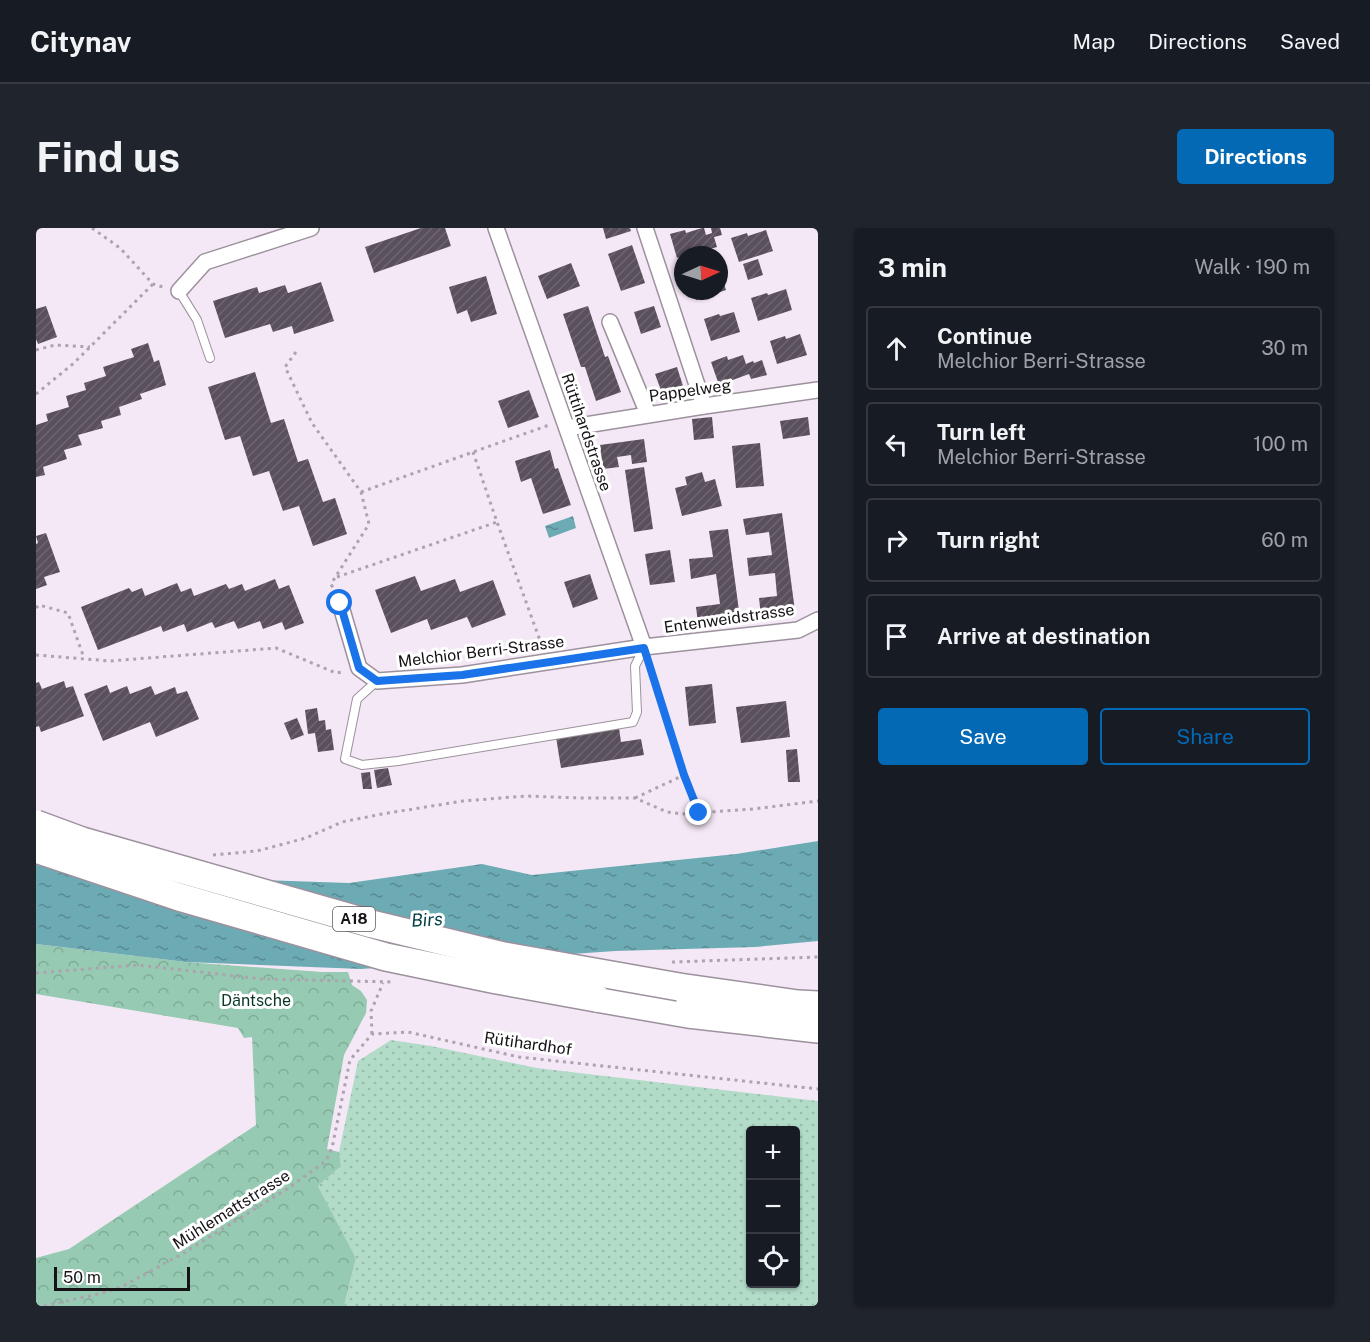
<!DOCTYPE html>
<meta charset="utf-8">
<style>
body{margin:0;font-family:"Public Sans",sans-serif;background:#20242c;color:#f1f3f6}
.controls{position:absolute;right:18px;bottom:18px;display:grid;overflow:hidden;border-radius:6px;box-shadow:0 2px 4px #0004}
.controls button{width:54px;height:54px;display:grid;place-items:center;padding:0;border:0;border-bottom:2px solid #363941;background:#171b24;color:#f1f3f6;font:30px sans-serif}
.compass{position:absolute;left:638px;top:18px;width:54px;height:54px;border-radius:50%;background:#171b24;box-shadow:0 2px 4px #0004;rotate:86deg}
.scale{position:absolute;left:18px;bottom:15px;width:136px;box-sizing:border-box;padding-left:6px;border:3px solid #161216;border-top:0;font-size:16px;line-height:21px;white-space:nowrap;color:#161216;-webkit-text-stroke:4px #fff;paint-order:stroke}
.stop{position:absolute;width:18px;height:18px;margin:-14px;border:4px solid #1a73e8;border-radius:50%;background:#fff}
.stop.end{background:#1a73e8;border-color:#fff;box-shadow:0 2px 6px #0008}
.list{margin:0;padding:0;list-style:none}
h2{display:flex;justify-content:space-between;align-items:center;height:78px;margin:0;padding:0 24px;font-size:26px}
h2 small{font-size:20px;font-weight:400;color:#9ea1a6}
.list li{display:grid;grid-template-columns:39px 1fr auto;gap:18px;align-items:center;box-sizing:border-box;height:84px;margin:0 12px 12px;padding:0 12px;border:2px solid #363941;border-radius:6px}
.list b{display:block;font-size:22px;white-space:nowrap}
.list p{margin:0;font-size:20px;white-space:nowrap;color:#9ea1a6}
.list em{font-size:20px;font-style:normal;color:#9ea1a6}
.actions{display:flex;gap:12px;padding:18px 24px}
.actions a{flex:1;padding:14px 0;border:2px solid #0369b5;border-radius:6px;text-align:center;font-size:21px;color:#0369b5}
.actions .main{background:#0369b5;color:#fff}
.icon{flex:none;width:33px;height:33px;fill:none;stroke:currentColor;stroke-width:2;stroke-linecap:round;stroke-linejoin:round}
.map{position:relative;flex:none;width:782px;height:1078px;overflow:hidden;border-radius:6px}
header{display:flex;align-items:center;gap:36px;box-sizing:border-box;height:84px;padding:0 30px;background:#171b24;border-bottom:2px solid #363941}
header strong{font-size:28px}
nav{display:flex;gap:33px;margin-inline-start:auto;font-size:21px}
.intro{display:flex;align-items:center;justify-content:space-between;box-sizing:border-box;height:144px;padding:0 36px}
h1{margin:0;font-size:42px}
.button{padding:15px 27px;border-radius:6px;background:#0369b5;color:#fff;font-size:21px;font-weight:700}
main{display:flex;gap:36px;padding:0 36px}
aside{flex:1;background:#171b24;border-radius:6px;box-shadow:0 2px 4px #0004}
.map>svg:first-child{display:block}
.grass{fill:url(#grass-dots);fill-rule:evenodd}
.forest{fill:url(#forest-crowns)}
.water{fill:url(#water-ripples)}
.building{fill:url(#building-hatch)}
.lines{fill:none;stroke-linecap:round;stroke-linejoin:round}
.lane-casing{stroke:#9c919d;stroke-width:10}
.street-casing{stroke:#9c919d;stroke-width:18}
.highway-casing{stroke:#9c919d;stroke-width:30}
.path{stroke:#ada3ae;stroke-width:3;stroke-dasharray:3 4.5;stroke-linecap:butt}
.lane{stroke:#fff;stroke-width:8}
.street{stroke:#fff;stroke-width:15}
.highway{stroke:#fff;stroke-width:27}
.highway-bridge-casing{stroke:#9c919d;stroke-width:30;stroke-linecap:butt}
.highway-bridge{stroke:#fff;stroke-width:27}
.route{stroke:#1a73e8;stroke-width:8}
.labels{text-anchor:middle;stroke-width:6;stroke-linejoin:round;paint-order:stroke}
.shield{fill:#fff;stroke:#5c595c;stroke-width:1.5}
.shield-label{font-size:15px;font-weight:bold;fill:#161216}
.street-label{font-size:16px;fill:#161216;stroke:#fff}
.park-label{font-size:16px;fill:#093726;stroke:#fff}
.water-label{font-size:18px;font-style:italic;fill:#023f47;stroke:#fff}
</style>
<header>
<strong>Citynav</strong>
<nav><a>Map</a><a>Directions</a><a>Saved</a></nav>
</header>
<div class="intro"><h1>Find us</h1><a class="button">Directions</a></div>
<main>
<div class="map">
<svg width="782" height="1078" viewBox="0 0 782 1078">
<defs>
<pattern id="grass-dots" width="8" height="8" patternUnits="userSpaceOnUse" patternTransform="scale(1.5)"><rect width="8" height="8" fill="#b2dcc8"/><path d="M2 2h.1M6 6h.1" fill="none" stroke="#98bcab" stroke-width="1.8" stroke-linecap="round"/></pattern>
<pattern id="forest-crowns" width="20" height="18" patternUnits="userSpaceOnUse" patternTransform="scale(1.5)"><rect width="20" height="18" fill="#96cab2"/><path d="M2 6a3 3 0 1 1 6 0M12 15a3 3 0 1 1 6 0" fill="none" stroke="#81ac98"/></pattern>
<pattern id="water-ripples" width="26" height="14" patternUnits="userSpaceOnUse" patternTransform="scale(1.5)"><rect width="26" height="14" fill="#6dabb4"/><path d="M2 4q2-2 4 0t4 0M15 11q2-2 4 0t4 0" fill="none" stroke="#598a91"/></pattern>
<pattern id="building-hatch" width="6" height="6" patternUnits="userSpaceOnUse" patternTransform="scale(1.5)"><rect width="6" height="6" fill="#5a505c"/><path d="M-1 1l2-2M0 6l6-6M5 7l2-2" fill="none" stroke="#6d656f"/></pattern>
</defs>
<rect width="100%" height="100%" fill="#f5e8f6"/>
<path class="grass" d="M355,812L395,818L501,840L782,873V1078H308L320,1030L282,958L305,938L303,924L322,833ZM714,902H760V1056H714Z"/>
<polygon class="forest" points="0,716 150,734 286,744 312,744 316,757 325,763 331,772 330,785 308,827 291,921 303,924 305,938 282,958 320,1030 308,1078 0,1078 0,1030 33,1021 220,897 216,809 208,810 202,800 0,766"/>
<g class="water">
<polygon points="537,288 540,300 513,310 509,298"/>
<polygon points="782,613 782,713 719,719 579,723 325,741 150,734 0,716 0,637 80,647 313,655 446,636 496,647 700,626"/>
</g>
<g class="building">
<polygon points="385,0 409,0 415,18 338,45 329,19"/>
<polygon points="567,0 594,0 595,3 570,11"/>
<polygon points="666,0 668,0 670,7 676,5 675,0 684,0 686,7 678,9 681,19 641,30 634,6 649,2 650,5"/>
<polygon points="730,2 737,23 703,34 695,10 711,5 712,8"/>
<polygon points="596,17 609,55 585,63 572,26"/>
<polygon points="722,31 727,47 712,52 707,36"/>
<polygon points="535,35 544,58 511,71 502,48"/>
<polygon points="683,41 690,62 660,72 657,63 683,63"/>
<polygon points="450,48 461,86 435,94 431,82 421,86 413,59"/>
<polygon points="285,54 298,93 258,106 256,98 237,104 234,96 189,110 177,73 221,59 223,65 249,57 252,65"/>
<polygon points="750,61 756,82 722,93 715,70 731,65 732,67"/>
<polygon points="10,78 21,109 2,116 0,111 0,81"/>
<polygon points="552,78 569,129 572,128 585,164 560,173 549,139 545,139 527,86"/>
<polygon points="618,78 625,99 605,106 598,84"/>
<polygon points="698,84 704,104 675,113 668,91 683,86 684,88"/>
<polygon points="764,106 771,127 741,136 734,113 749,108 750,111"/>
<polygon points="112,115 118,134 123,132 130,157 104,166 106,171 83,179 85,187 65,193 67,200 42,207 46,217 28,222 31,231 7,239 9,247 0,249 0,197 12,193 10,186 33,179 30,168 50,162 48,155 70,148 67,139 98,129 95,121"/>
<polygon points="707,127 710,136 717,133 718,135 726,132 731,147 715,151 713,146 683,157 675,134 691,128 692,132"/>
<polygon points="641,139 647,158 626,165 619,146"/>
<polygon points="219,144 235,195 248,191 262,234 272,231 287,274 299,270 311,306 277,318 263,278 247,283 233,243 217,248 204,208 189,212 172,159"/>
<polygon points="493,162 503,189 472,200 462,173"/>
<polygon points="676,189 678,210 658,212 656,191"/>
<polygon points="772,189 774,207 747,211 744,193"/>
<polygon points="608,211 611,234 596,236 595,227 581,229 583,239 567,241 564,217"/>
<polygon points="724,215 728,258 700,260 696,218"/>
<polygon points="514,222 519,241 522,240 535,277 507,286 495,250 485,254 479,233"/>
<polygon points="608,239 617,301 598,304 589,242"/>
<polygon points="666,244 669,254 679,251 686,278 646,288 639,260 651,257 649,249"/>
<polygon points="746,285 759,383 725,388 723,370 741,368 739,345 713,348 711,330 736,327 733,304 710,307 707,291"/>
<polygon points="692,301 704,390 662,395 660,379 684,376 680,346 655,351 653,331 677,329 673,303"/>
<polygon points="10,305 24,344 8,349 11,357 0,361 0,316 2,315 0,308"/>
<polygon points="634,322 639,354 614,357 609,326"/>
<polygon points="554,346 562,371 537,380 528,354"/>
<polygon points="379,348 385,363 419,351 424,364 457,352 470,387 436,400 431,389 395,402 391,391 355,405 339,362"/>
<polygon points="239,351 243,361 253,357 268,395 249,402 246,394 227,401 224,393 202,401 198,393 179,400 176,394 151,404 148,396 127,404 125,398 62,422 45,379 93,360 96,364 106,360 109,368 141,355 145,364 155,360 158,368 190,356 193,361 206,356 209,363"/>
<polygon points="28,453 30,460 37,458 48,488 5,504 3,498 0,499 0,455 3,454 6,461"/>
<polygon points="676,456 680,495 653,498 649,459"/>
<polygon points="71,457 74,465 91,458 94,466 115,458 119,467 139,459 141,466 151,463 163,491 120,509 114,494 67,513 48,466"/>
<polygon points="750,473 754,509 705,515 700,479"/>
<polygon points="281,480 283,493 289,492 290,502 295,501 298,522 282,524 279,505 272,506 269,482"/>
<polygon points="261,490 268,507 255,512 248,495"/>
<polygon points="583,500 585,514 605,511 608,527 525,540 520,509"/>
<polygon points="761,521 764,554 752,554 750,522"/>
<polygon points="352,540 356,557 341,560 338,542"/>
<polygon points="334,544 336,561 327,561 325,545"/>
</g>
<g class="lines">
<g class="lane-casing">
<g id="lane">
<polyline points="143,63 161,92 174,130"/>
<polyline points="341,453 321,471 309,531 326,537 362,533 597,494 601,484 599,438 608,420"/>
</g>
</g>
<g class="street-casing">
<g id="street">
<polyline points="460,0 608,419"/>
<polyline points="609,0 668,178"/>
<polyline points="143,63 169,34 275,0"/>
<polyline points="574,94 612,186"/>
<polyline points="531,200 668,178 782,162"/>
<polyline points="304,375 323,440 341,453 426,447 608,419 762,402 782,392"/>
</g>
</g>
<g class="highway-casing">
<g id="highway">
<polyline points="643,759 762,776 782,777"/>
<polyline points="560,770 652,786 782,801"/>
</g>
</g>
<g class="path">
<polyline points="56,0 84,20 117,56 127,59"/>
<polyline points="0,122 19,117 54,119"/>
<polyline points="260,124 249,139 276,195 325,264 333,296 295,356 297,360"/>
<polyline points="0,166 38,135 117,56"/>
<polyline points="437,224 461,294 506,418"/>
<polyline points="325,264 513,197"/>
<polyline points="301,349 461,294"/>
<polyline points="0,380 3,377 32,385 48,430"/>
<polyline points="0,427 74,433 240,420 300,445 307,444"/>
<polyline points="613,436 648,547 663,585"/>
<polyline points="599,570 648,547"/>
<polyline points="177,627 221,623 270,610 306,594 346,586 427,573 490,568 544,570 599,570 631,584 646,586 717,581 782,573"/>
<polyline points="636,734 782,729"/>
<polyline points="0,745 102,737 226,751 357,754"/>
<polyline points="336,806 335,783 347,755"/>
<polyline points="8,1078 71,1064 87,1058 146,1026 251,961 290,933 296,920 314,832 336,806 372,804 483,829 782,861"/>
</g>
<use href="#lane" class="lane"/>
<use href="#street" class="street"/>
<use href="#highway" class="highway"/>
<g class="highway-bridge-casing">
<g id="highway-bridge">
<polyline points="0,596 46,613 336,696 468,728 643,759"/>
<polyline points="0,621 143,669 350,729 461,752 560,770"/>
</g>
</g>
<use href="#highway-bridge" class="highway-bridge"/>
</g>
<g class="lines">
<polyline class="route" points="304,375 323,440 341,453 426,447 608,420 648,547 663,585"/>
</g>
<g class="labels">
<rect class="shield" x="297" y="679" width="42" height="24" rx="4.5"/>
<g class="shield-label">
<text x="318" y="696">A18</text>
</g>
<g class="street-label">
<text transform="translate(654 162) rotate(-8)" y="6">Pappelweg</text>
<text transform="translate(551 204) rotate(71)" y="6">Rüttihardstrasse</text>
<text transform="translate(693 390) rotate(-8)" y="6">Entenweidstrasse</text>
<text transform="translate(445 423) rotate(-7)" y="6">Melchior Berri-Strasse</text>
<text transform="translate(492 815) rotate(8)" y="6">Rütihardhof</text>
<text transform="translate(195 981) rotate(-32)" y="6">Mühlemattstrasse</text>
</g>
<g class="park-label">
<text x="220" y="778">Däntsche</text>
</g>
<g class="water-label">
<text transform="translate(391 692) rotate(-3)" y="6">Birs</text>
</g>
</g>
</svg>
<div class="controls">
<button>+</button>
<button>−</button>
<button><svg class="icon" aria-label="locate" viewBox="0 0 24 24"><circle cx="12" cy="12" r="6"/><path d="M12 2v4M12 18v4M2 12h4M18 12h4"/></svg></button>
</div>
<svg class="compass" viewBox="-18 -18 36 36"><path d="M0-13l5 13h-10z" fill="#e53935"/><path d="M0 13l5-13h-10z" fill="#9ea1a6"/></svg>
<div class="scale">50 m</div>
<div class="stop" style="left:304px;top:375px"></div>
<div class="stop end" style="left:663px;top:585px"></div>
</div>
<aside>
<h2>3 min<small>Walk · 190 m</small></h2>
<ul class="list">
<li><svg class="icon" aria-label="ahead" viewBox="0 0 24 24"><path d="M12 20V5M6 11l6-6 6 6"/></svg><div><b>Continue</b><p>Melchior Berri-Strasse</p></div><em>30 m</em></li>
<li><svg class="icon" aria-label="left" viewBox="0 0 24 24"><path d="M17 20v-9H6M10 6l-5 5 5 5"/></svg><div><b>Turn left</b><p>Melchior Berri-Strasse</p></div><em>100 m</em></li>
<li><svg class="icon" aria-label="right" viewBox="0 0 24 24"><path d="M7 20v-9h11M14 6l5 5-5 5"/></svg><div><b>Turn right</b></div><em>60 m</em></li>
<li><svg class="icon" aria-label="arrive" viewBox="0 0 24 24"><path d="M6 21V4h12l-3 4 3 4H6"/></svg><div><b>Arrive at destination</b></div></li>
</ul>
<div class="actions"><a class="main">Save</a><a>Share</a></div>
</aside>
</main>
